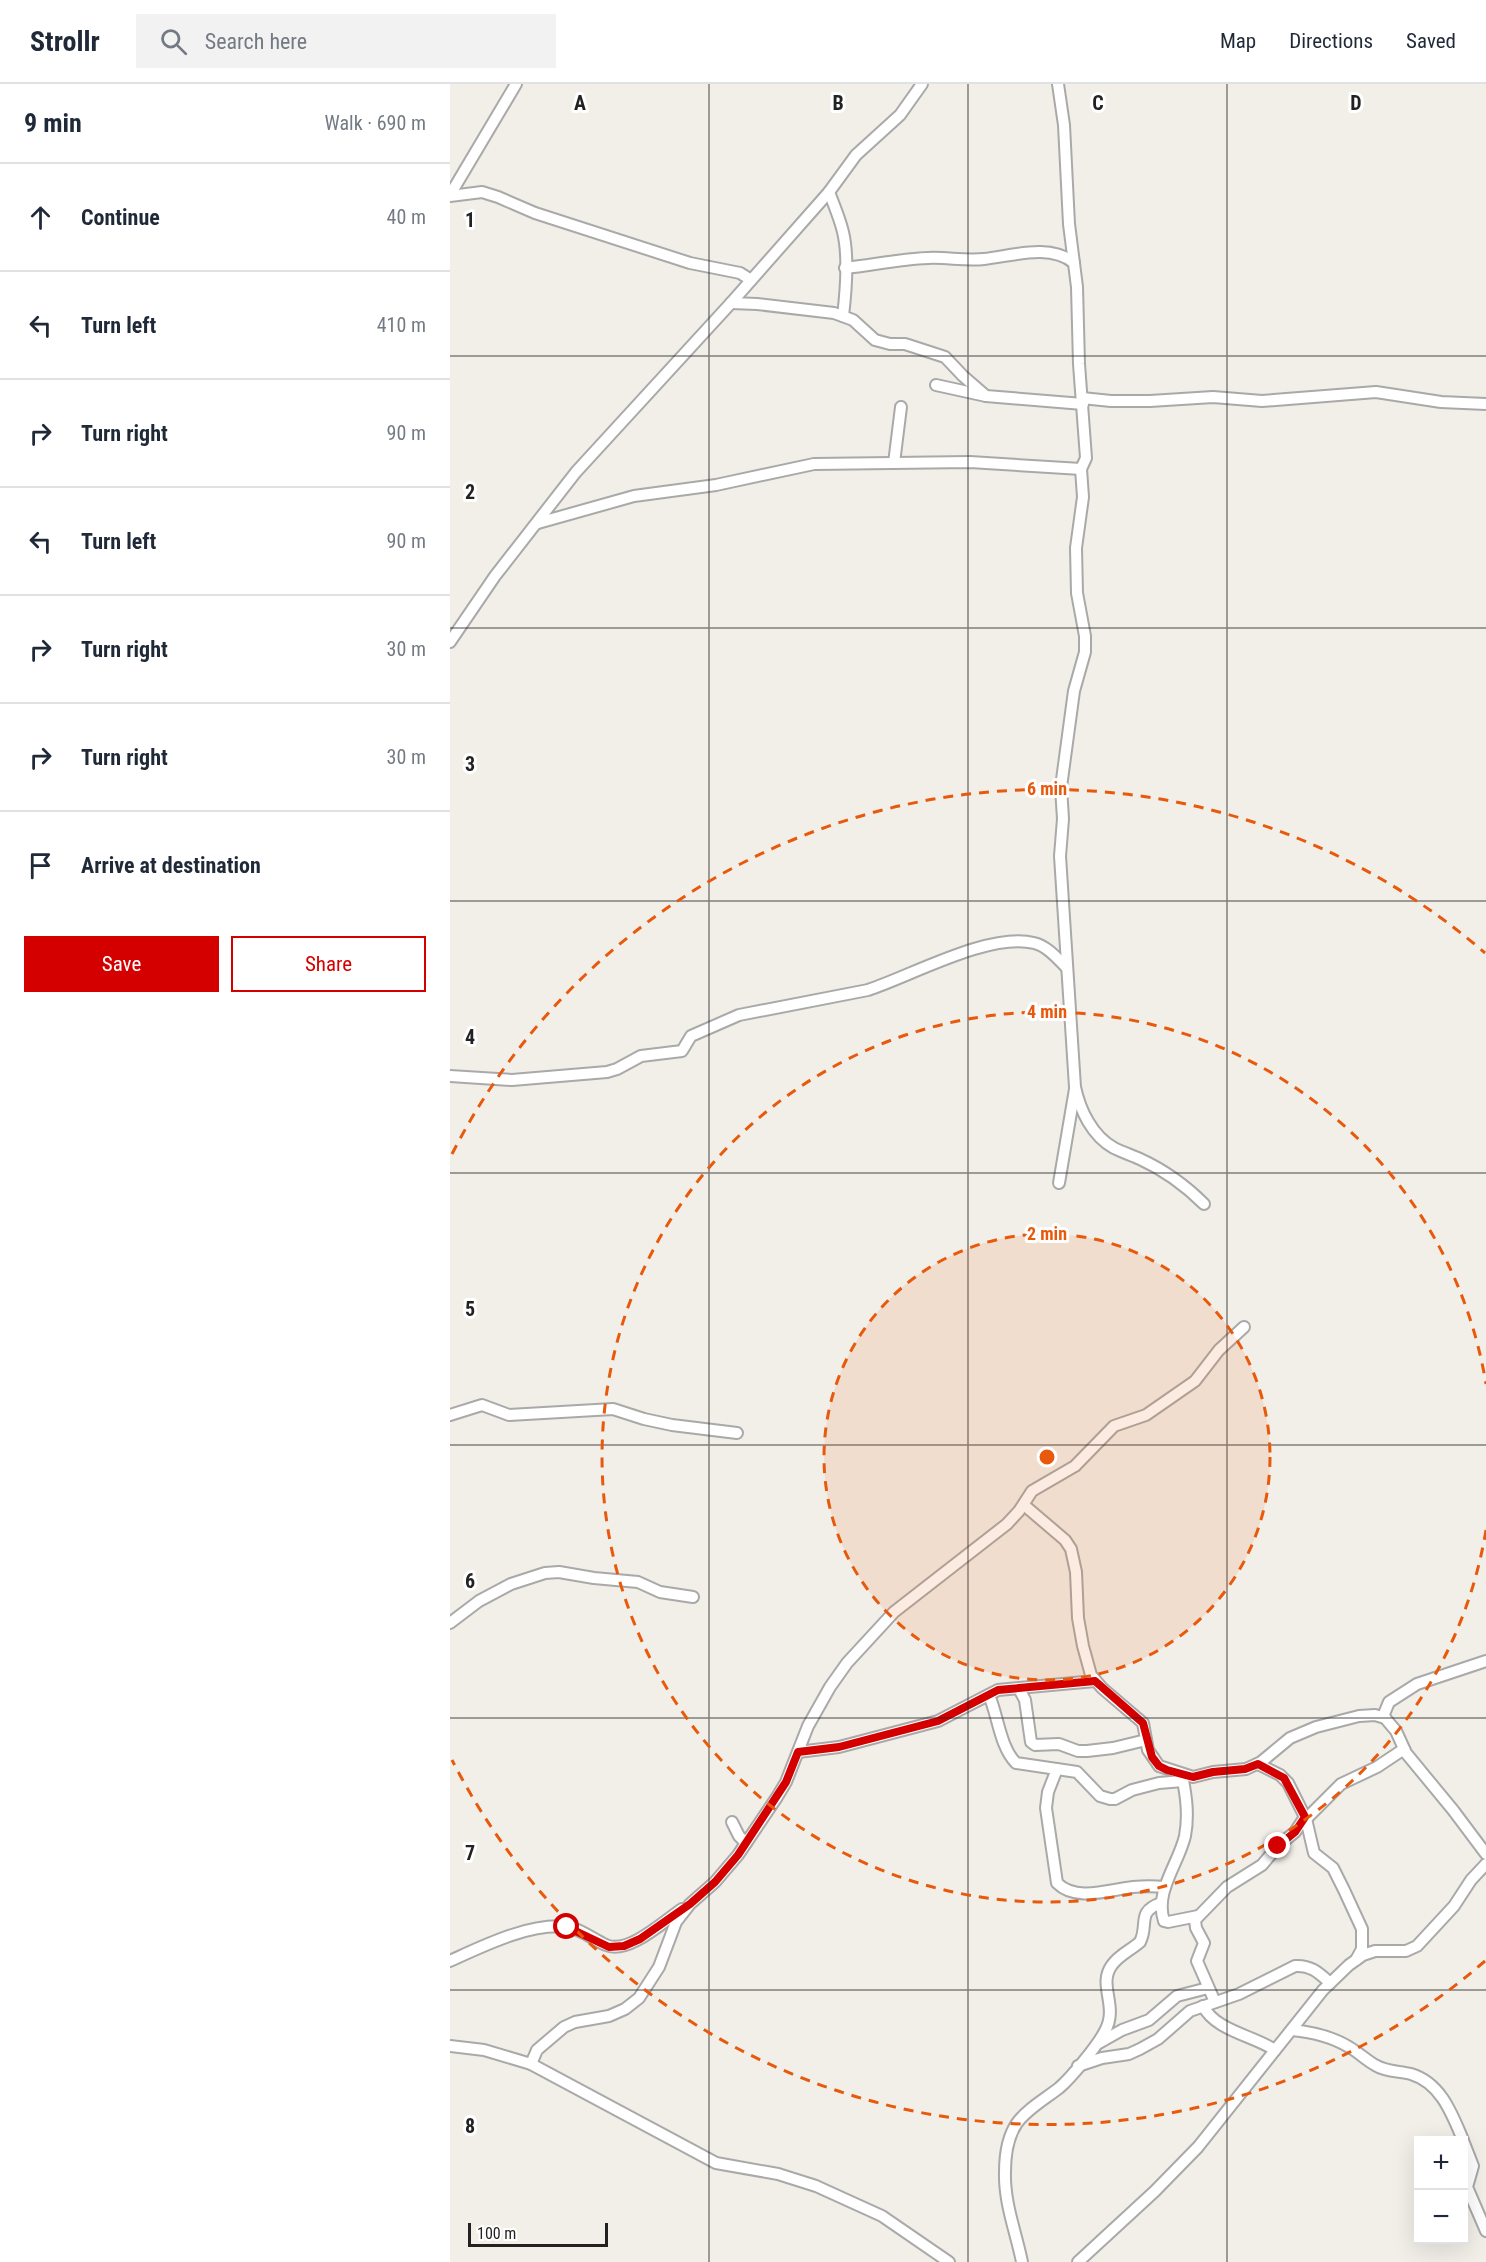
<!DOCTYPE html>
<meta charset="utf-8">
<style>
body{margin:0;font-family:"Roboto Condensed",sans-serif;background:#f2f2f3;color:#1f2937}
.controls{position:absolute;right:18px;bottom:18px;display:grid;overflow:hidden;border-radius:0px;box-shadow:0 6px 24px #0002}
.controls button{width:54px;height:54px;display:grid;place-items:center;padding:0;border:0;border-bottom:2px solid #e0e1e3;background:#fff;color:#1f2937;font:30px sans-serif}
.scale{position:absolute;left:18px;bottom:15px;width:140px;box-sizing:border-box;padding-left:6px;border:3px solid #222;border-top:0;font-size:16px;line-height:21px;white-space:nowrap;color:#222;-webkit-text-stroke:4px #fff;paint-order:stroke}
.stop{position:absolute;width:18px;height:18px;margin:-14px;border:4px solid #d40000;border-radius:50%;background:#fff}
.stop.end{background:#d40000;border-color:#fff;box-shadow:0 2px 6px #0008}
.list{margin:0;padding:0;list-style:none}
h2{display:flex;justify-content:space-between;align-items:center;height:78px;margin:0;padding:0 24px;font-size:26px}
h2 small{font-size:20px;font-weight:400;color:#747a83}
.list li{display:grid;grid-template-columns:39px 1fr auto;gap:18px;align-items:center;box-sizing:border-box;height:108px;padding:0 24px;border-top:2px solid #e0e1e3}
.list b{display:block;font-size:22px;white-space:nowrap}
.list em{font-size:20px;font-style:normal;color:#747a83}
.actions{display:flex;gap:12px;padding:18px 24px}
.actions a{flex:1;padding:14px 0;border:2px solid #d40000;border-radius:0px;text-align:center;font-size:21px;color:#d40000}
.actions .main{background:#d40000;color:#fff}
.icon{flex:none;width:33px;height:33px;fill:none;stroke:currentColor;stroke-width:2;stroke-linecap:round;stroke-linejoin:round}
.map{position:relative;flex:none;width:1036px;height:2178px;overflow:hidden}
header{display:flex;align-items:center;gap:36px;box-sizing:border-box;height:84px;padding:0 30px;background:#fff;border-bottom:2px solid #e0e1e3}
header strong{font-size:28px}
nav{display:flex;gap:33px;margin-inline-start:auto;font-size:21px}
.search{width:420px;height:54px;background:#f2f2f3;display:flex;align-items:center;gap:15px;box-sizing:border-box;padding:0 21px;border-radius:0px;color:#747a83;font-size:22px}
main{display:flex}
aside{flex:1;background:#fff}
.map>svg:first-child{display:block}
.lines{fill:none;stroke-linecap:round;stroke-linejoin:round}
.street-casing{stroke:#a9a9a9;stroke-width:14}
.street{stroke:#fff;stroke-width:10}
.route{stroke:#d40000;stroke-width:8}
.grid{fill:none;stroke:#222;stroke-width:1.5;stroke-opacity:0.55}
.ring{fill:none;stroke:#e8590c;stroke-width:3;stroke-dasharray:10 8}
.grid-label{font-size:20px;text-anchor:middle;font-weight:bold;fill:#222;stroke:#fff;stroke-width:6;stroke-linejoin:round;paint-order:stroke}
.centre{fill:#e8590c;stroke:#fff;stroke-width:3}
.ring-label{font-size:18px;text-anchor:middle;font-weight:bold;fill:#e8590c;stroke:#fff;stroke-width:6;stroke-linejoin:round;paint-order:stroke}
</style>
<header>
<strong>Strollr</strong>
<div class="search"><svg class="icon" aria-label="search" viewBox="0 0 24 24"><circle cx="10" cy="10" r="6"/><path d="M15 15l6 6"/></svg>Search here</div>
<nav><a>Map</a><a>Directions</a><a>Saved</a></nav>
</header>
<main>
<aside>
<h2>9 min<small>Walk · 690 m</small></h2>
<ul class="list">
<li><svg class="icon" aria-label="ahead" viewBox="0 0 24 24"><path d="M12 20V5M6 11l6-6 6 6"/></svg><div><b>Continue</b></div><em>40 m</em></li>
<li><svg class="icon" aria-label="left" viewBox="0 0 24 24"><path d="M17 20v-9H6M10 6l-5 5 5 5"/></svg><div><b>Turn left</b></div><em>410 m</em></li>
<li><svg class="icon" aria-label="right" viewBox="0 0 24 24"><path d="M7 20v-9h11M14 6l5 5-5 5"/></svg><div><b>Turn right</b></div><em>90 m</em></li>
<li><svg class="icon" aria-label="left" viewBox="0 0 24 24"><path d="M17 20v-9H6M10 6l-5 5 5 5"/></svg><div><b>Turn left</b></div><em>90 m</em></li>
<li><svg class="icon" aria-label="right" viewBox="0 0 24 24"><path d="M7 20v-9h11M14 6l5 5-5 5"/></svg><div><b>Turn right</b></div><em>30 m</em></li>
<li><svg class="icon" aria-label="right" viewBox="0 0 24 24"><path d="M7 20v-9h11M14 6l5 5-5 5"/></svg><div><b>Turn right</b></div><em>30 m</em></li>
<li><svg class="icon" aria-label="arrive" viewBox="0 0 24 24"><path d="M6 21V4h12l-3 4 3 4H6"/></svg><div><b>Arrive at destination</b></div></li>
</ul>
<div class="actions"><a class="main">Save</a><a>Share</a></div>
</aside>
<div class="map">
<svg width="1036" height="2178" viewBox="0 0 1036 2178">
<rect width="100%" height="100%" fill="#f2efe9"/>
<g class="lines">
<g class="street-casing">
<g id="street">
<path d="M608,0L614,41L619,140L627,203L629,280L636,374L631,385L633,413L626,464L627,509L635,552V568L624,607L611,703L613,735L610,772L625,1003C630,1026 642,1052 664,1064C672,1068 681,1071 690,1075C714,1086 735,1101 754,1120"/>
<path d="M379,108C384,121 390,135 393,148C399,173 396,207 393,232"/>
<polyline points="0,111 66,0"/>
<polyline points="0,112 32,108 48,113 85,129 240,179 290,189 301,196"/>
<path d="M395,184C423,181 450,175 478,174C496,173 515,177 534,175C562,172 600,159 624,179"/>
<polyline points="281,219 307,220 384,229 403,236 425,256 440,260 455,260 495,273 513,292 536,312"/>
<polyline points="486,301 536,312 633,320"/>
<polyline points="632,314 661,317 700,317 763,313 812,317 926,308 991,318 1036,320"/>
<polyline points="444,379 451,323"/>
<polyline points="88,439 184,412 266,401 364,380 520,378 631,385"/>
<polyline points="0,558 45,492 126,388 281,219 379,108 406,71 450,31 472,0"/>
<path d="M0,992L62,996L157,988L167,985L191,972L232,967L241,952L289,931L418,906C461,892 539,848 584,859C597,862 607,874 616,883"/>
<polyline points="609,1099 625,1005"/>
<polyline points="0,1331 32,1321 59,1331 163,1325 194,1335 222,1341 287,1349"/>
<polyline points="574,1421 615,1456 621,1465 626,1488 628,1534 633,1562 641,1591 652,1604 693,1639 698,1666 709,1682 743,1693 763,1688 796,1685 811,1678 840,1654 866,1643 909,1632 925,1631 935,1634 946,1647 956,1669 1003,1726 1036,1770"/>
<polyline points="0,1539 29,1517 61,1500 95,1489 109,1488 144,1494 188,1498 210,1508 243,1513"/>
<polyline points="569,1605 575,1616 581,1658 585,1661 609,1660 628,1667 637,1667 663,1664 696,1656"/>
<path d="M539,1611C548,1632 550,1663 566,1679L627,1688L650,1712L660,1715H665L682,1706L709,1699L733,1697"/>
<polyline points="935,1634 934,1630 939,1618 967,1600 1036,1577"/>
<polyline points="348,1668 389,1663 488,1637 548,1606 645,1597"/>
<polyline points="808,1680 830,1691 838,1699 856,1735 864,1769 883,1784 894,1806 912,1845 912,1865 906,1876"/>
<path d="M607,1685L598,1708L596,1724L607,1799C626,1818 658,1806 683,1803C694,1802 704,1802 715,1803"/>
<path d="M732,1691C736,1711 739,1731 735,1752C729,1779 704,1808 714,1837L718,1838L748,1832"/>
<polyline points="856,1735 891,1700 927,1683 954,1665"/>
<polyline points="282,1738 289,1752 296,1759"/>
<path d="M0,1877C33,1862 81,1838 118,1843C131,1845 144,1856 156,1861C178,1871 214,1837 232,1825"/>
<polyline points="765,1918 747,1877 754,1859 746,1844 745,1836 777,1803 812,1781 828,1762 845,1748 855,1733"/>
<path d="M753,1922C766,1947 802,1951 825,1966"/>
<path d="M842,1946C862,1948 881,1952 899,1963C908,1968 916,1976 925,1981C936,1988 949,1987 961,1990C991,1999 1002,2030 1013,2056"/>
<polyline points="649,1959 672,1946 699,1936 727,1912 758,1904"/>
<polyline points="0,1962 34,1966 81,1980 266,2079 328,2090 366,2102 432,2132 499,2178"/>
<polyline points="81,1980 87,1966 114,1943 125,1938 159,1932 175,1925 189,1914 209,1883 226,1838 240,1820 265,1798 288,1771 327,1713 336,1698 358,1642 380,1603 397,1579 444,1528 557,1440 569,1427 582,1407 625,1382 664,1342 696,1331 745,1297 769,1266 794,1243"/>
<path d="M628,1982L652,1974L679,1970L690,1965L708,1955L740,1927L789,1910L845,1882C861,1881 869,1889 880,1899"/>
<polyline points="1014,2059 1023,2082 1017,2103 1036,2147"/>
<path d="M572,2178C566,2148 554,2119 555,2088C555,2072 558,2052 567,2039C577,2025 595,2015 609,2004C621,1994 648,1961 655,1947C669,1922 647,1901 662,1881C669,1871 681,1866 690,1858C699,1840 686,1828 711,1819"/>
<polyline points="628,2178 705,2107 748,2063 873,1906 899,1881 913,1871 925,1867 956,1867 967,1862 1004,1822 1021,1796 1036,1780"/>
</g>
</g>
<use href="#street" class="street"/>
</g>
<g class="lines">
<polyline class="route" points="117,1843 159,1863 174,1862 190,1855 240,1820 265,1798 288,1771 336,1698 348,1668 389,1663 488,1637 548,1606 645,1597 693,1639 702,1673 709,1682 717,1686 743,1693 763,1688 795,1685 808,1680 834,1694 855,1733 845,1748 828,1762"/>
</g>
<path class="grid" d="M259,0V2178M518,0V2178M777,0V2178M0,272H1036M0,544H1036M0,817H1036M0,1089H1036M0,1361H1036M0,1634H1036M0,1906H1036"/>
<circle cx="597" cy="1373" r="223" fill="#e8590c" fill-opacity=".12"/>
<g class="ring">
<circle cx="597" cy="1373" r="223"/>
<path d="M1036 1446A445 445 0 1 1 1036 1300"/>
<path d="M1035 1877A668 668 0 0 1 2 1676M2 1070A668 668 0 0 1 1035 869"/>
</g>
<g class="grid-label">
<text x="130" y="26">A</text>
<text x="388" y="26">B</text>
<text x="648" y="26">C</text>
<text x="906" y="26">D</text>
<text x="20" y="143">1</text>
<text x="20" y="415">2</text>
<text x="20" y="687">3</text>
<text x="20" y="960">4</text>
<text x="20" y="1232">5</text>
<text x="20" y="1504">6</text>
<text x="20" y="1776">7</text>
<text x="20" y="2049">8</text>
</g>
<circle cx="597" cy="1373" r="9" class="centre"/>
<g class="ring-label">
<text x="597" y="711">6 min</text>
<text x="597" y="934">4 min</text>
<text x="597" y="1156">2 min</text>
</g>
</svg>
<div class="controls">
<button>+</button>
<button>−</button>
</div>
<div class="scale">100 m</div>
<div class="stop" style="left:117px;top:1843px"></div>
<div class="stop end" style="left:828px;top:1762px"></div>
</div>
</main>
